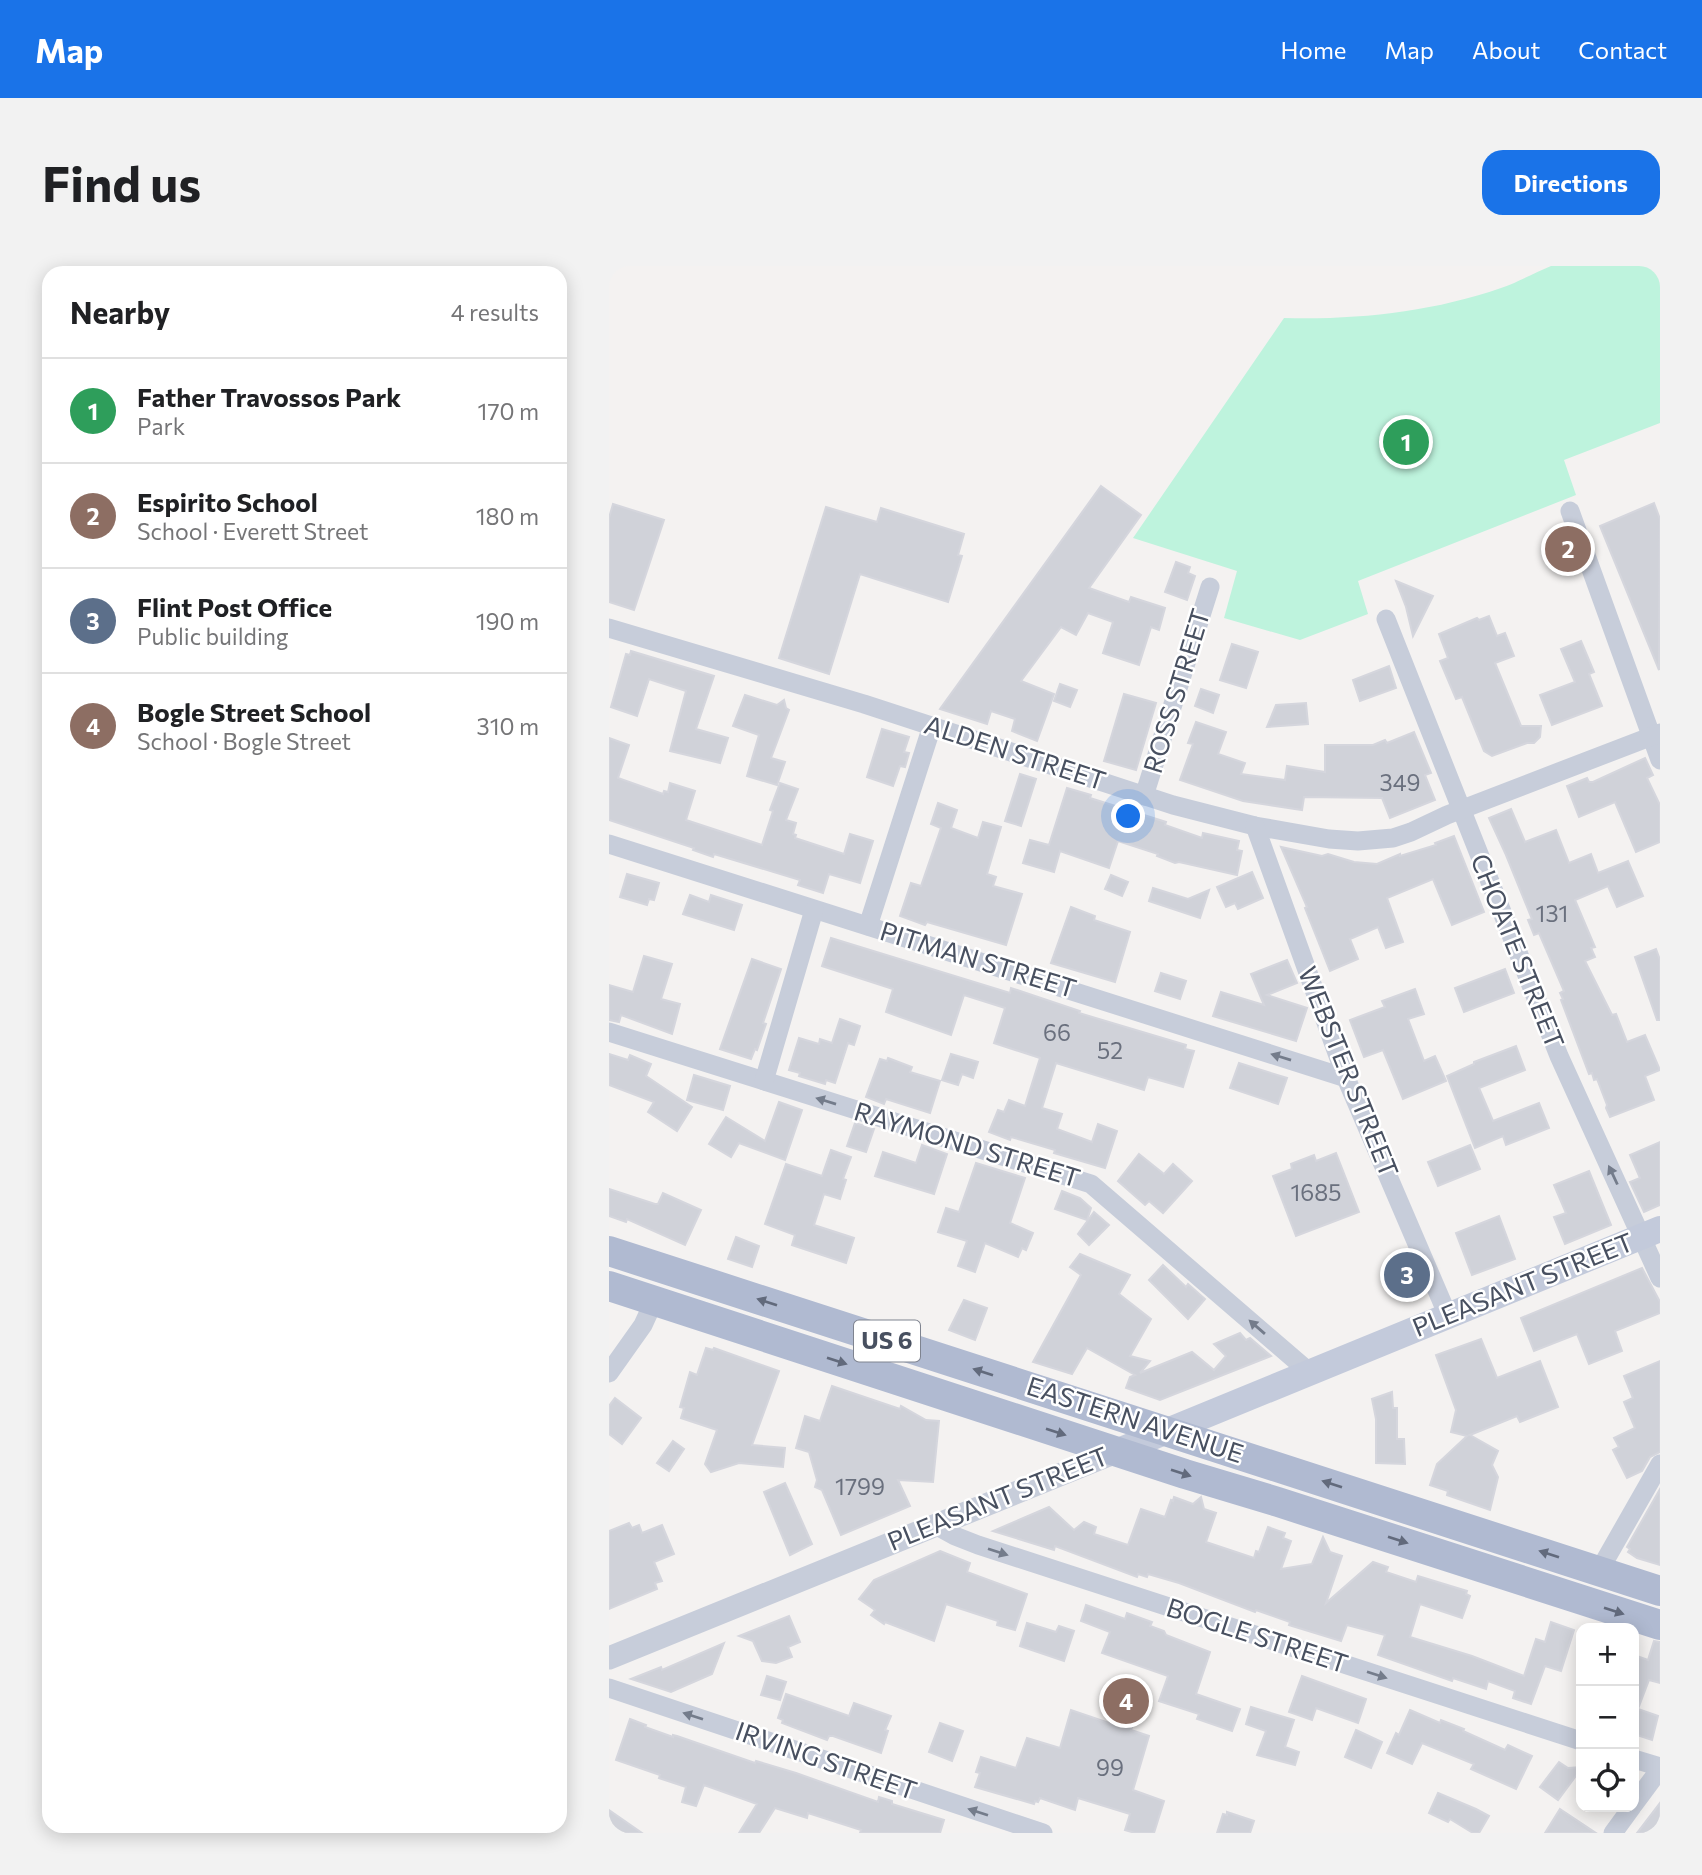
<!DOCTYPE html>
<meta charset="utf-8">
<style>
body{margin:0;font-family:Commissioner,sans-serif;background:#f2f2f2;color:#202124}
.controls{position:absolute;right:21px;bottom:21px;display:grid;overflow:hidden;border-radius:14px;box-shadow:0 4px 18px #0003}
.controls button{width:63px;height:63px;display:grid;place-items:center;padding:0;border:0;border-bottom:2px solid #e0e0e0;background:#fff;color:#202124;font:35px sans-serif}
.you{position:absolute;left:520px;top:551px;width:24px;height:24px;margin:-18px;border:5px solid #fff;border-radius:50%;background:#1a73e8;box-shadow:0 0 0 10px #1a73e833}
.badge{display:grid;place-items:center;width:46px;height:46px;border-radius:50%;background:#1a73e8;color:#fff;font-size:23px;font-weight:700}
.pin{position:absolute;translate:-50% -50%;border:4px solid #fff;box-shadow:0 2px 7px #0006}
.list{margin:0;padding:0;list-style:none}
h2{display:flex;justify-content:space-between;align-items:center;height:91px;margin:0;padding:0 28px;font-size:30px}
h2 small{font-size:23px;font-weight:400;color:#757577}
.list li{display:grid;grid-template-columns:46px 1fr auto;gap:21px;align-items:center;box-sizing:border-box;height:105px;padding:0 28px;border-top:2px solid #e0e0e0}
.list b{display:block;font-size:26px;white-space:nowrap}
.list p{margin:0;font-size:23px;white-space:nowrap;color:#757577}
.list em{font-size:23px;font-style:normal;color:#757577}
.icon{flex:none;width:38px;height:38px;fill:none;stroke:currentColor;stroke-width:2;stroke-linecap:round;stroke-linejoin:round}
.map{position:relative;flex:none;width:1051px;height:1567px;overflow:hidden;border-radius:21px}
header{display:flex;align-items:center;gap:42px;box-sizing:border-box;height:98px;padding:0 35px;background:#1a73e8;color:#fff}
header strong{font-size:33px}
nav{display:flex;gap:38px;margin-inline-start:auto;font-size:24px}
.intro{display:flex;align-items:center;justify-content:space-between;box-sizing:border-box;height:168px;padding:0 42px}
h1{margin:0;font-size:49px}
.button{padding:18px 32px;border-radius:21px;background:#1a73e8;color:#fff;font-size:24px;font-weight:700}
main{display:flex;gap:42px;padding:0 42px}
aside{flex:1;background:#fff;border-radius:21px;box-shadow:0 4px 18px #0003}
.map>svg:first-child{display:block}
.green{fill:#bef3dd}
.building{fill:#d0d2d9;stroke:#d5d6dd;stroke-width:2}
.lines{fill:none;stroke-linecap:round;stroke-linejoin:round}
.minor{stroke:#c7cdda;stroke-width:19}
.tertiary{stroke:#c7cdda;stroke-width:23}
.secondary{stroke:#c3cadb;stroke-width:26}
.primary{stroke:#b0bad1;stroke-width:30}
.oneway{fill:#747c8b}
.oneway2{fill:#626a7c}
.labels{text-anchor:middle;stroke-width:5;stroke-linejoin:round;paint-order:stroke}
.number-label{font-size:23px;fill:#6a707e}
.shield{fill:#fff;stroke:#7f8490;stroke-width:2}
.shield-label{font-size:24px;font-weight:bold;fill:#485060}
.street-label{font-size:26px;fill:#485060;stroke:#fff}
</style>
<header>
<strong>Map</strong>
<nav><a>Home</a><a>Map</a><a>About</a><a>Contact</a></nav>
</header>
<div class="intro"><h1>Find us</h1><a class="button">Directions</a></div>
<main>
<aside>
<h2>Nearby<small>4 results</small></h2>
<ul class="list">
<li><span class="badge" style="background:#2e9e5b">1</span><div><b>Father Travossos Park</b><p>Park</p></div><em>170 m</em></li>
<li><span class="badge" style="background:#8d6e63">2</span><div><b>Espirito School</b><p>School · Everett Street</p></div><em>180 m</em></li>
<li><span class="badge" style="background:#5c6f8a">3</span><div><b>Flint Post Office</b><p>Public building</p></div><em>190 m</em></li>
<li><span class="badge" style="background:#8d6e63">4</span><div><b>Bogle Street School</b><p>School · Bogle Street</p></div><em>310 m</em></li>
</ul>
</aside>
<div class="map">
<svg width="1051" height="1567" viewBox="0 0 1051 1567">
<rect width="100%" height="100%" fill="#f4f2f1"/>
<path class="green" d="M942,0H1051V157L955,194L967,229L749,315L759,348L691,374L615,352L628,305L524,272L675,52C748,54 823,46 892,22C909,16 925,7 942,0Z"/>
<g class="building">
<polygon points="492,220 532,249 480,322 520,336 522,331 556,342 550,364 542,361 530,399 494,387 504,356 479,347 467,369 452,361 412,415 445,428 428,475 403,465 406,453 382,445 378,458 331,443"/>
<polygon points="1045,237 1051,253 1050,404 991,260"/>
<polygon points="4,238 55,254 25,344 0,336 0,252"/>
<polygon points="217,241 268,256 272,242 355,268 349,289 353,290 339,336 251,308 220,408 170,392"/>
<polygon points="567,296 581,301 579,307 586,310 578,334 556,326"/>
<polygon points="787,315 824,330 804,370 797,341"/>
<polygon points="880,350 888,370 896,367 905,390 886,397 912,460 932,460 931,471 925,477 918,477 883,490 875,485 853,431 847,433 831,395 839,392 830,368 868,352 870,354"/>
<polygon points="972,375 985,406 980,408 993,440 943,459 931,429 966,416 952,383"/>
<polygon points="623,378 649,386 637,422 611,414"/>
<polygon points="22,385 105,410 87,463 119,472 111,497 61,485 77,425 40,413 28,450 2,441 17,388 21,389"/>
<polygon points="780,400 787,422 751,435 744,414"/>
<polygon points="451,418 468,424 461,441 445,435"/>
<polygon points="592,423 610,429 604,447 586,440"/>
<polygon points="515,428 547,437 527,504 495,495"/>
<polygon points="136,429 168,439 175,434 177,442 180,444 162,492 176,496 168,519 138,510 150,469 124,460"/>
<polygon points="697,437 699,458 658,461 667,439"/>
<polygon points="587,456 617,466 609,488 636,497 632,508 676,514 678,500 716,506 716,479 764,479 776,474 778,477 805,466 822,507 816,509 826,534 781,552 773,532 695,531 693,544 634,535 571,514 584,478 579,477"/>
<polygon points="273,463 300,471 295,486 300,487 296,501 291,500 284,520 258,511"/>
<polygon points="0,472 20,479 9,512 54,528 55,525 59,526 61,517 86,525 77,554 153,579 164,545 161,544 171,517 189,523 177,554 187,557 184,568 187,569 186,572 235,588 241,568 264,575 251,617 220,608 214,627 189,619 191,614 105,588 104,591 84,584 85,582 0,554"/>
<polygon points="1036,492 1044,509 1038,512 1051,539 1051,576 1027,586 1006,536 970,551 958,520 978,512 980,516 984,516"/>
<polygon points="411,508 427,513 412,560 396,555"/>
<polygon points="458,522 482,529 481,532 557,556 556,559 593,572 594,567 630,575 628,584 633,585 628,609 570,596 566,597 548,590 549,588 509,575 500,602 451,585 445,606 414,597 421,574 440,579"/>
<polygon points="329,537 348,544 342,562 369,572 374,556 392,561 378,608 387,611 384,620 413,628 397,679 318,656 316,659 291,650 302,617 312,620 332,562 322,558"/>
<polygon points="902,543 916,576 947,564 960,597 982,588 989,607 1019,595 1034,630 1008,641 999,620 966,634 986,681 982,682 986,691 976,695 1003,749 1007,748 1018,776 1036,769 1051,804 1036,810 1045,834 1001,851 997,842 998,839 988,813 985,814 983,807 980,808 952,734 954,733 951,727 955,725 930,667 925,669 919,654 923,653 897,589 880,552"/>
<polygon points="845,570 875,646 843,659 824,613 778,632 794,676 777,682 769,661 741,673 749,693 721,705 696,642 698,641 672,581 713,590 719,588 745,596 768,598 791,588 791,590 827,579 826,577"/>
<polygon points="643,606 654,632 629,643 626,637 617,641 608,621"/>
<polygon points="18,608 50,617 45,634 40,633 38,639 11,631"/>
<polygon points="502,609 519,616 513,630 496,623"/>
<polygon points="544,622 579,633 600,624 591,652 540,635"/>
<polygon points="81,629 100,636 102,629 133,639 125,664 74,648"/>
<polygon points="462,641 486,650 485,654 521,666 506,716 442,697"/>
<polygon points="222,672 401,727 402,722 471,745 470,747 577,779 576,783 585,785 574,821 539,811 535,824 447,797 433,842 453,848 448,863 483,876 489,858 508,865 496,902 445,887 446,884 402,871 401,874 380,866 389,844 395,846 400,834 416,840 431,792 385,777 396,742 355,729 342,769 277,746 284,723 213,700"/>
<polygon points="1047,683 1051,694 1051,754 1048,754 1026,691"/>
<polygon points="35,690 63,698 52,733 71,738 63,768 12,749 10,756 0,754 0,719 24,726"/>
<polygon points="143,693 172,703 154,757 157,758 148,784 146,783 142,793 111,783"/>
<polygon points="678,694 688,717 658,729 698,742 687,775 604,750 612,726 655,739 642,708"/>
<polygon points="896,703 905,727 855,746 846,722"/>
<polygon points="552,707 577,715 571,733 546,725"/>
<polygon points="806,723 815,748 799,753 815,795 826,790 837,815 794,833 774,784 755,791 741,754 776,741 773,735"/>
<polygon points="231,753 251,760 245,779 239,777 226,817 217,814 216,818 190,810 191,807 180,804 190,772 210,778 211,773 223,777"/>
<polygon points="907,780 916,804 870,822 884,855 930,837 940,862 897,879 894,870 866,882 838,810 865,798 865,796"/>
<polygon points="0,788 19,794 21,789 42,798 37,810 83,841 68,865 39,846 45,836 0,819"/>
<polygon points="342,788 369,796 364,812 353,808 349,819 333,814"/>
<polygon points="279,792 303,801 301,806 331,815 321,847 277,833 275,838 257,831 271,793 278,795"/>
<polygon points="630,797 678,812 669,838 621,822"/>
<polygon points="85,809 121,820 114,844 78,834"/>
<polygon points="170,836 193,844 176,894 130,877 122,891 100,878 117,851 156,875"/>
<polygon points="246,857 265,863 257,886 238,880"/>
<polygon points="1051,876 1051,939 1035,946 1021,916 1031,912 1021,889"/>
<polygon points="313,879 338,888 325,928 266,910 274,886 307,897"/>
<polygon points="861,879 871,903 829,920 819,896"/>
<polygon points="222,884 242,891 234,913 237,914 231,933 215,928 205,959 245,972 237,997 183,979 186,969 156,958 177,898 213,910"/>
<polygon points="727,887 750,946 687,970 664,910 683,903 682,898 705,889 707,895"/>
<polygon points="530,888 555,908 564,898 583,915 554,947 540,935 536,939 509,915"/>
<polygon points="367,897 416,912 401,957 424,967 417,984 413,982 409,991 376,977 366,1006 349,1000 358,975 329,966 337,942 350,946"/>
<polygon points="980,905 1002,959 956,978 945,951 957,947 945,919"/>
<polygon points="0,923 46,938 49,938 54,927 92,944 76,979 18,953 17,956 0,950"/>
<polygon points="453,925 471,932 482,942 478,954 446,943"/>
<polygon points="485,946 500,959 480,979 469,968"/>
<polygon points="890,950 906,993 863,1009 847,967"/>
<polygon points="127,971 150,980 143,1001 119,993"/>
<polygon points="471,988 521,1009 510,1028 542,1053 521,1090 541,1095 531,1107 583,1086 605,1104 617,1090 605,1078 631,1067 637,1074 641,1072 662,1090 551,1134 517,1122 521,1111 526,1109 478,1082 463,1108 424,1096 472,1009 461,1001"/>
<polygon points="554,999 577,1021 579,1018 596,1033 579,1053 540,1014"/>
<polygon points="1033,1002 1051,1036 1051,1047 1006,1065 1013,1085 980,1098 968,1068 925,1085 912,1052"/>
<polygon points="355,1034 378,1042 366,1074 340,1064"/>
<polygon points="872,1073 888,1112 931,1095 949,1141 911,1156 908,1150 861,1169 889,1185 883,1199 889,1211 881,1244 838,1229 839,1225 821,1219 828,1198 858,1170 842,1166 847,1144 827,1089"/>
<polygon points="97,1082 104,1084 105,1082 170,1105 143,1179 176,1182 174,1201 130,1197 102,1206 96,1198 108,1164 72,1152 75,1142 71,1141 81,1106 88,1109"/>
<polygon points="1051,1095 1051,1186 1041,1191 1033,1205 1018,1212 1004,1184 1010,1181 1005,1172 1026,1162 1015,1136 1024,1132 1015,1110"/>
<polygon points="223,1120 291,1143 292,1140 317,1154 330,1155 324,1216 289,1214 301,1240 232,1269 213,1224 206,1221 208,1214 200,1186 187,1182 196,1150 211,1155"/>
<polygon points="783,1126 784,1142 788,1142 788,1173 795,1173 796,1198 767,1197 767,1153 763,1133"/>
<polygon points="6,1132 32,1152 13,1178 0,1168 0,1140"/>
<polygon points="64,1175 75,1183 60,1205 48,1197"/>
<polygon points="176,1217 203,1278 181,1289 155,1226"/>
<polygon points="1051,1223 1051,1299 1028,1292 1019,1286 1021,1283 1018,1281"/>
<polygon points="565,1231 584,1238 592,1231 595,1243 607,1247 597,1276 645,1292 647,1285 650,1286 659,1261 676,1267 674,1272 682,1275 672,1303 703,1298 714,1271 721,1286 733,1290 717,1337 764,1296 779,1301 777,1306 807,1316 809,1310 858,1325 857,1328 861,1330 853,1352 811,1338 801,1371 863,1390 915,1410 927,1373 936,1376 942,1356 965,1364 952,1405 936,1400 922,1438 904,1432 906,1425 879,1415 877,1423 844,1412 843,1415 769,1389 776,1369 738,1359 732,1375 680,1359 681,1356 647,1344 646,1346 570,1317 539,1308 538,1311 529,1308 528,1311 446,1280 445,1284 384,1265 440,1241 465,1264 475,1256 487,1261 485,1268 519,1279 532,1243 556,1251 562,1234 564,1235"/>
<polygon points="20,1257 23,1262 30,1259 33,1267 53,1259 65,1288 45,1296 53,1315 46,1317 48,1323 0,1343 0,1265"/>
<polygon points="331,1285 361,1297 358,1306 418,1328 406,1364 388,1359 389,1355 337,1338 325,1375 276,1356 275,1358 262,1349 266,1344 250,1333 265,1314"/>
<polygon points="477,1339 516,1353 518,1347 543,1356 541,1360 555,1365 557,1369 601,1386 587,1428 631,1443 623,1465 588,1453 590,1448 550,1435 559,1410 493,1387 501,1366 472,1355"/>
<polygon points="180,1350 191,1376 179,1381 183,1391 167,1397 153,1395 144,1375 130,1370"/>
<polygon points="418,1357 447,1366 450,1360 465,1365 455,1395 411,1380"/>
<polygon points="1045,1375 1051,1376 1051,1417 1040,1414 1029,1443 1049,1450 1043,1474 1025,1468 1025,1389 1039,1394"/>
<polygon points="115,1377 103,1408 62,1426 22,1413 52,1401 53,1404"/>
<polygon points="158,1410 177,1416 171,1434 152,1429"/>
<polygon points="693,1410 757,1433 749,1457 707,1442 703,1454 680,1446"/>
<polygon points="513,1426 533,1432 522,1464 540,1470 524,1524 555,1535 545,1567 526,1567 516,1564 521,1548 469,1532 466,1544 431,1532 429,1536 426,1535 425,1538 366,1521 371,1507 367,1506 372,1491 407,1502 418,1472 451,1482 462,1444 503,1458"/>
<polygon points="177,1428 240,1450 245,1437 282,1450 276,1464 279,1465 272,1487 224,1470 220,1470 218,1474 173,1457 174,1454 169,1452"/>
<polygon points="642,1441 685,1454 676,1481 690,1486 686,1499 648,1489 657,1465 637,1458"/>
<polygon points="801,1444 831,1457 832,1454 855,1463 854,1465 896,1484 899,1479 923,1490 907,1523 862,1503 865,1498 813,1477 803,1498 778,1487 787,1467 790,1469"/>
<polygon points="21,1453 37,1459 36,1461 64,1471 64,1469 68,1470 146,1497 147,1495 187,1507 269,1536 270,1531 283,1535 283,1538 335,1554 331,1567 251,1567 252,1564 199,1547 198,1552 166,1542 150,1567 130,1567 148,1538 95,1519 87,1540 73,1536 77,1521 50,1512 51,1509 7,1494"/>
<polygon points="331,1457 354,1465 343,1495 320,1486"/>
<polygon points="747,1464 773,1476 762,1502 736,1491"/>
<polygon points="950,1496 959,1502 972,1501 972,1503 949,1534 931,1521"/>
<polygon points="829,1527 867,1543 880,1550 870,1567 864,1567 841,1553 839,1556 820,1547"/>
<polygon points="1051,1537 1051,1567 1028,1567"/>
<polygon points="951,1543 987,1567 936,1567"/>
<polygon points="0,1544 33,1567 0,1567"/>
<polygon points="618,1546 645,1555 641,1567 608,1567 614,1548 618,1549"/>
</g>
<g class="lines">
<g class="minor">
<polyline points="961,245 1051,494"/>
<polyline points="777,353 950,790 1051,1012"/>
<polyline points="0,362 255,438 564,539 646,560 720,573 749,575 784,572 802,566 838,549 1051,467"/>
<polyline points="535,530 601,321"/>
<polyline points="646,560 737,812 839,1050"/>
<polyline points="0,578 737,812"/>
<polyline points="259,660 323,460"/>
<polyline points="0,766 482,918 699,1105"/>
<polyline points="155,815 205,644"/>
<polyline points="0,1107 34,1059 45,1035"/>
<polyline points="326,1259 346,1270 369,1279 972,1475"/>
<polyline points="990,1305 1051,1198"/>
<polyline points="0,1422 434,1567"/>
<polyline points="1025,1493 1051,1501"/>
<polyline points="1025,1538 1051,1503"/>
<polyline points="1004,1567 1023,1541"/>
</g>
<polyline class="tertiary" points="0,1392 507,1186"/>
<polyline class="secondary" points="507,1186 1051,963"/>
<g class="primary">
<polyline points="0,985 1051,1325"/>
<polyline points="0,1020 576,1208 669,1236 1051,1359"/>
</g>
</g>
<defs><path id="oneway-solid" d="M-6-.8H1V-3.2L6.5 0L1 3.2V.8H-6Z" transform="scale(1.75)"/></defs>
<g class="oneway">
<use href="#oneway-solid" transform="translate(672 791) rotate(-163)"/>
<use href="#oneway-solid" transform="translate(217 835) rotate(-163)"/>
<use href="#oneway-solid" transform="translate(1004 909) rotate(-115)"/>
<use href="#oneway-solid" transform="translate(648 1061) rotate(-139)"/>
<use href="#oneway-solid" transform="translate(389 1286) rotate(18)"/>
<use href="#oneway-solid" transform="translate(768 1409) rotate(18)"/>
<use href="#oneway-solid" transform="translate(84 1450) rotate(-162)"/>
<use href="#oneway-solid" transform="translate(369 1546) rotate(-162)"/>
</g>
<g class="oneway2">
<use href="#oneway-solid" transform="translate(158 1036) rotate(-162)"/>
<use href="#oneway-solid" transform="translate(228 1095) rotate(18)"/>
<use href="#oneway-solid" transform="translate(374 1106) rotate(-162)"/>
<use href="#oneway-solid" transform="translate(447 1166) rotate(18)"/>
<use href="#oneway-solid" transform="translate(572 1207) rotate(18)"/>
<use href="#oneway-solid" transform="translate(723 1218) rotate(-162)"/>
<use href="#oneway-solid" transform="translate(789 1274) rotate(18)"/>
<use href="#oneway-solid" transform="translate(940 1288) rotate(-162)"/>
<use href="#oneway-solid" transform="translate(1005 1345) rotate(18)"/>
</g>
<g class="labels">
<g class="number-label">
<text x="791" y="525">349</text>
<text x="943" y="656">131</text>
<text x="448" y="775">66</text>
<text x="501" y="793">52</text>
<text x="707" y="935">1685</text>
<text x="251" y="1229">1799</text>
<text x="501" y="1510">99</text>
</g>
<rect class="shield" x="245" y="1054.5" width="66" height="41" rx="5"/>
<g class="shield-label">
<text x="278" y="1083">US 6</text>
</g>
<g class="street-label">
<text transform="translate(568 425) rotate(-73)" y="9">ROSS STREET</text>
<text transform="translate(406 487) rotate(18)" y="9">ALDEN STREET</text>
<text transform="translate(908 685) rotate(68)" y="9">CHOATE STREET</text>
<text transform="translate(369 694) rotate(17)" y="9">PITMAN STREET</text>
<text transform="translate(739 806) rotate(68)" y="9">WEBSTER STREET</text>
<text transform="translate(358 879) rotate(17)" y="9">RAYMOND STREET</text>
<text transform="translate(914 1019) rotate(-22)" y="9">PLEASANT STREET</text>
<text transform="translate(526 1154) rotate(18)" y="9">EASTERN AVENUE</text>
<text transform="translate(389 1233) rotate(-22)" y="9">PLEASANT STREET</text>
<text transform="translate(648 1370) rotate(18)" y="9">BOGLE STREET</text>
<text transform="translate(217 1495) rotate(19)" y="9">IRVING STREET</text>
</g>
</g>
</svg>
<div class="controls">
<button>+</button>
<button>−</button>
<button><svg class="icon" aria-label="locate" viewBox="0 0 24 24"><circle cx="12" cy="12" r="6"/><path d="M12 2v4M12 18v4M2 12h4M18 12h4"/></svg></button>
</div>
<div class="you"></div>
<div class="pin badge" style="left:797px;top:176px;background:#2e9e5b">1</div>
<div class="pin badge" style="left:959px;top:283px;background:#8d6e63">2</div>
<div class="pin badge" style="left:798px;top:1009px;background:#5c6f8a">3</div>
<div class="pin badge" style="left:517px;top:1435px;background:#8d6e63">4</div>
</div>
</main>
